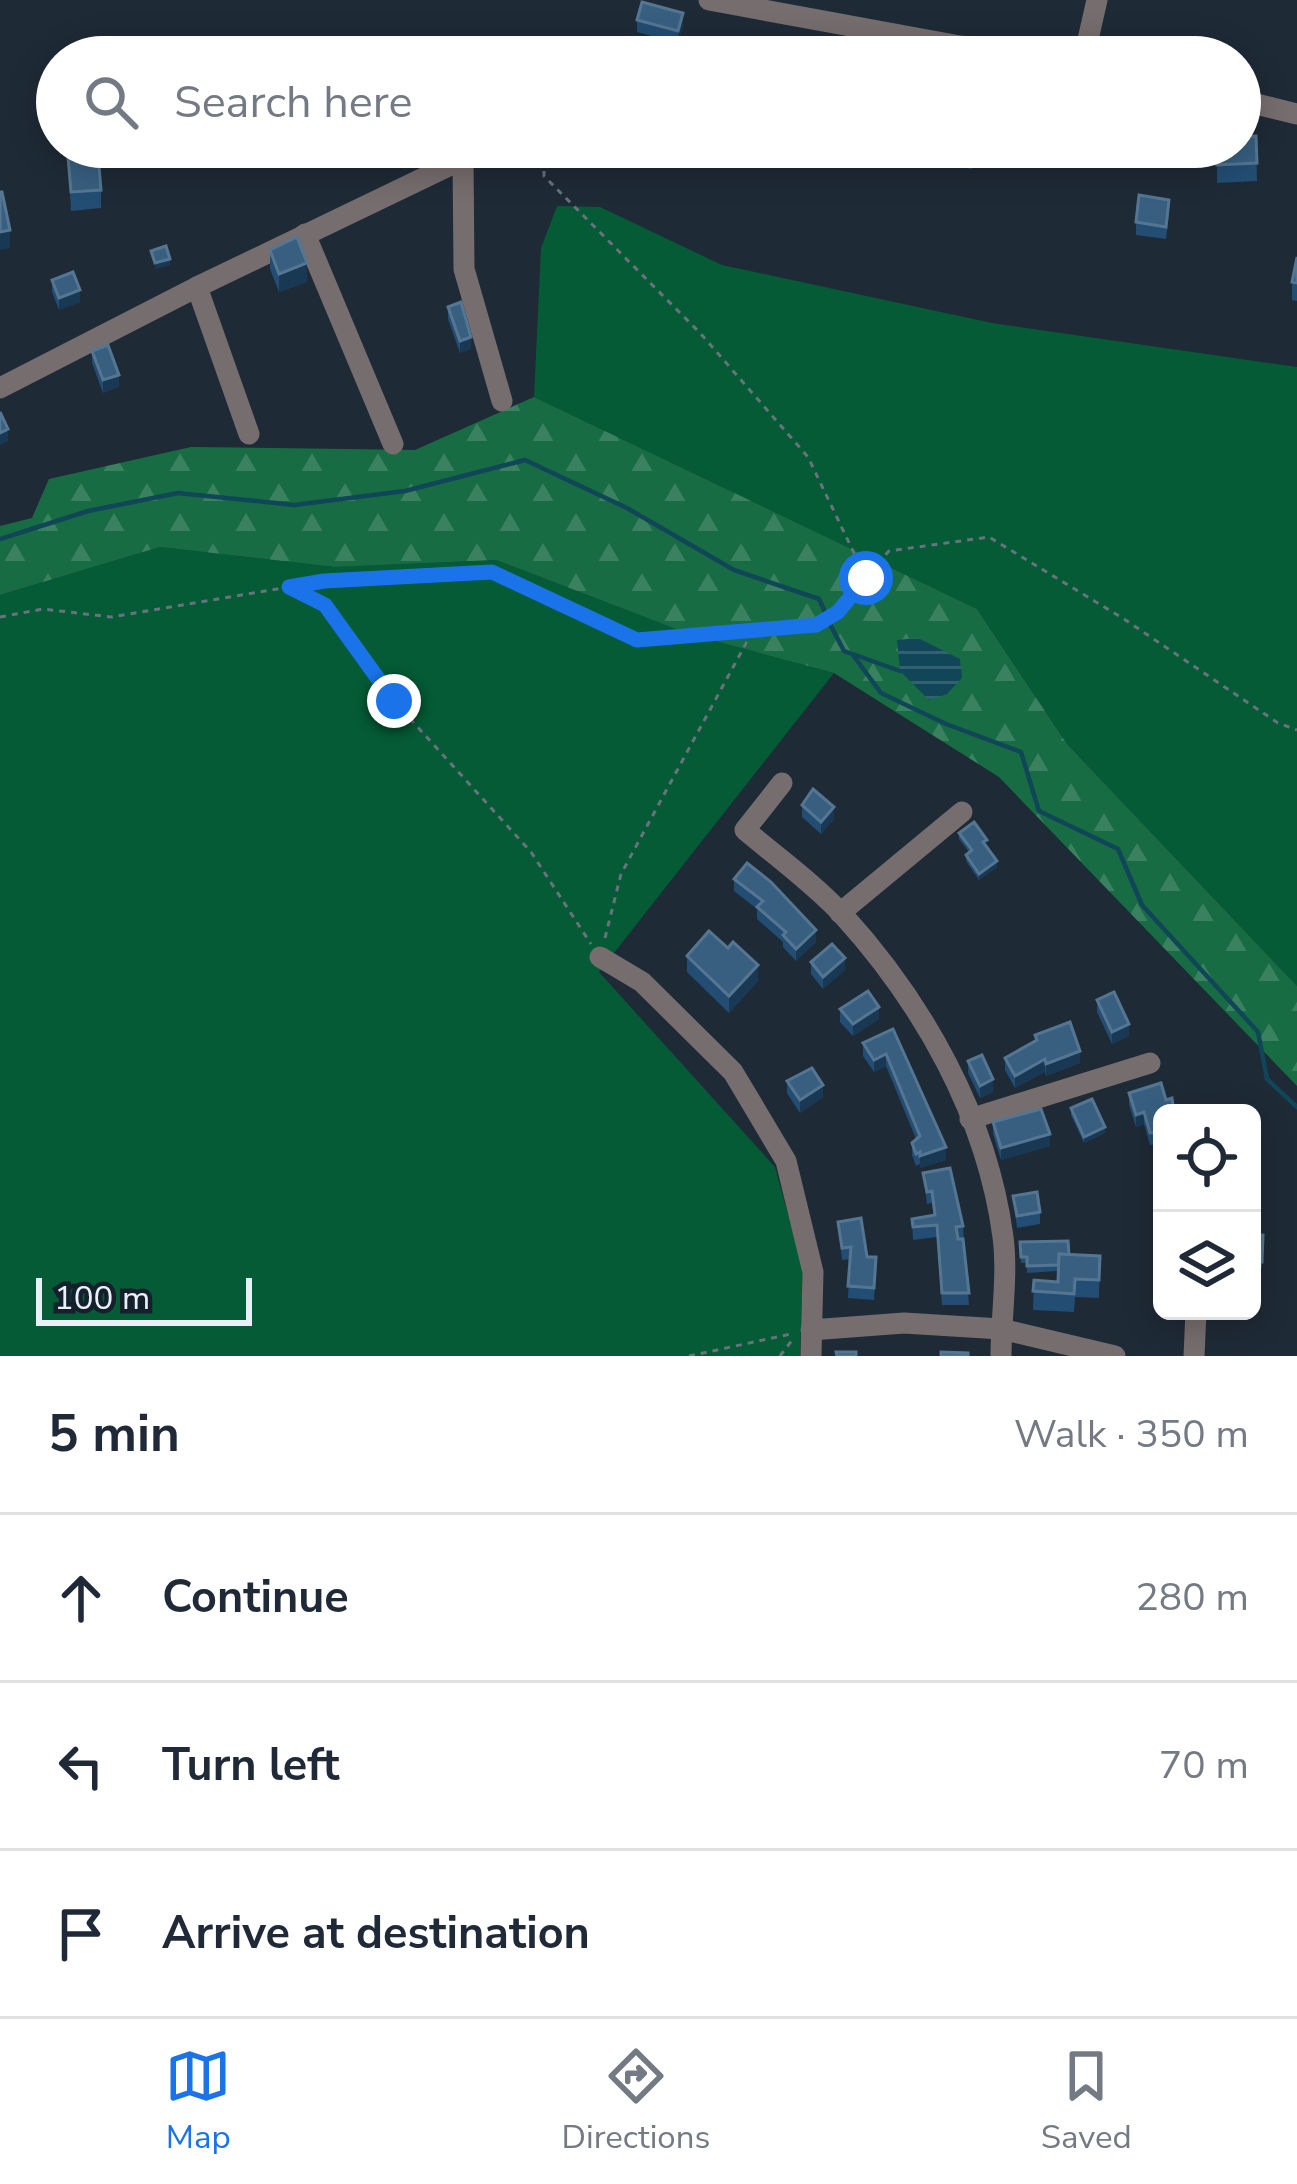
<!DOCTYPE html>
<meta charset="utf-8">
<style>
body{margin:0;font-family:"Nunito Sans",sans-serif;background:#f2f2f3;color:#1f2937}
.controls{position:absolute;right:36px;bottom:36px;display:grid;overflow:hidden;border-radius:18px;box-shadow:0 6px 30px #0003}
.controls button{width:108px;height:108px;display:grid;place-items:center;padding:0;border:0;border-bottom:3px solid #e0e1e3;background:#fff;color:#1f2937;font:60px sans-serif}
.scale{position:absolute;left:36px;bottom:30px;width:216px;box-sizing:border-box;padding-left:12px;border:6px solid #e8f0f8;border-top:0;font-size:33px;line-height:42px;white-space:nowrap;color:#e8f0f8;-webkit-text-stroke:9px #14202b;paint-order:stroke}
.stop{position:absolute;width:36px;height:36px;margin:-27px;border:9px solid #1a73e8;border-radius:50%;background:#fff}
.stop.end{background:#1a73e8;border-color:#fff;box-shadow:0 3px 12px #0008}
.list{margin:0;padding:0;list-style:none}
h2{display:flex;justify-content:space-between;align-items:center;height:156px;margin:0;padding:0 48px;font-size:51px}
h2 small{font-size:39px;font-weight:400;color:#747a83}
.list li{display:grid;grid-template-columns:78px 1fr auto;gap:36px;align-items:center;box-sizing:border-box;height:168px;padding:0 48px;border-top:3px solid #e0e1e3}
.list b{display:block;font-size:45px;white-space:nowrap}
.list em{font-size:39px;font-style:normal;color:#747a83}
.icon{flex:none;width:66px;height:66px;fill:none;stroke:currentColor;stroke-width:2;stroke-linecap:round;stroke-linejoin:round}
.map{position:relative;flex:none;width:1297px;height:1356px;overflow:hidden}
.search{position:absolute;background:#fff;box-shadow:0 6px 30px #0003;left:36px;right:36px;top:36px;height:132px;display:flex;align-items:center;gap:30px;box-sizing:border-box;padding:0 42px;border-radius:66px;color:#747a83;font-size:45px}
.sheet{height:660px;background:#fff}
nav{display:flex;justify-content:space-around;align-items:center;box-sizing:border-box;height:168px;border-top:3px solid #e0e1e3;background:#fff;font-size:33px;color:#747a83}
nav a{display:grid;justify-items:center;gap:6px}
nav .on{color:#1a73e8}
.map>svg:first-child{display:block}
.grass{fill:#045b35}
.forest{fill:url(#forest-firs)}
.water{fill:url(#water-rules)}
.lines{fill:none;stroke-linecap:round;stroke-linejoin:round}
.stream{stroke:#104658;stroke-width:4.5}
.path{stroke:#68737d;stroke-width:3;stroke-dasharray:6 6;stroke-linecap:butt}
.minor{stroke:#766d6e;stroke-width:21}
.wall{fill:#234d72}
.shaded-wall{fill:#183854}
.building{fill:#385f80;stroke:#547693;stroke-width:3}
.route{stroke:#1a73e8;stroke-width:15}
</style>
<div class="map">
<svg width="1297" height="1356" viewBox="0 0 1297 1356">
<defs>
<pattern id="forest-firs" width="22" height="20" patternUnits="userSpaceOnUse" patternTransform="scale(3)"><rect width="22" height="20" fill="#176c43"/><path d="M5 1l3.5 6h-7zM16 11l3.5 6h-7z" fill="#39815f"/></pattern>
<pattern id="water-rules" width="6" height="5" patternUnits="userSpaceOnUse" patternTransform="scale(3)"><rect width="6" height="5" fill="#104658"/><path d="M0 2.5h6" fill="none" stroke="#336171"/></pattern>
</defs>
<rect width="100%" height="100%" fill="#1e2a36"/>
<g class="grass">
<polygon points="557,206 600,207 722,265 992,323 1297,367 1297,986 1067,744 977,609 534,397 541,248"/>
<polygon points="160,547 335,567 496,560 689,634 834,673 599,972 775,1167 803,1269 800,1356 0,1356 0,595"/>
</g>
<polygon class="forest" points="534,397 977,609 1067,744 1297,986 1297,1086 999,777 834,673 689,634 496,560 335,567 160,547 0,595 0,526 32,518 49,479 191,447 415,450"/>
<polygon class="water" points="918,638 960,659 962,678 947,694 929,700 900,671 897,640"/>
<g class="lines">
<g class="stream">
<polyline points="0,539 88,511 178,493 294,505 405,491 525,460 627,508 734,570 819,599 826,614"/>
<polyline points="831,626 844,651 900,671"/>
<polyline points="853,655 881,693 946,724 1021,752 1039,811 1118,849 1142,905 1258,1032 1267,1079 1297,1107"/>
</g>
<g class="path">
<polyline points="544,147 544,176 701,334 808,457 865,576"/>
<polyline points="291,588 325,605 394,701 531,852 591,944"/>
<polyline points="0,617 43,609 111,617 324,581 492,572 637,640 752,633 816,625 828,619 889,551 989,537 1124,619 1278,723 1297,730"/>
<polyline points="605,938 621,874 751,634"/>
<polyline points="689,1356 791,1334"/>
<polyline points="780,1356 793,1339"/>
</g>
<g class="minor">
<polyline points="709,0 960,46 1057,57"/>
<polyline points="1084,57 1097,0"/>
<polyline points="1240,100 1297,114"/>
<polyline points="305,234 393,444"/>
<polyline points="197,287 249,434"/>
<polyline points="0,388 197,287 463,159 464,269 502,401"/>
<path d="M782,783L745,830C777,857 813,883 842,914C923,1003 987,1116 1003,1237C1008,1275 1001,1317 1001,1356"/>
<polyline points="840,913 962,812"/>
<polyline points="600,957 642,982 733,1072 786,1161 813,1272 811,1356"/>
<polyline points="970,1119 1150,1063"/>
<polyline points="811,1330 904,1323 1001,1329 1115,1356"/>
<polyline points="1194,1356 1196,1311"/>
</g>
</g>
<g class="wall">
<polygon points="637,20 683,25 678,43 637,32"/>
<polygon points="1256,136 1257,181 1217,183 1217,147"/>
<polygon points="951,147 976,147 972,169 950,165"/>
<polygon points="1041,147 1084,147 1080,166 1041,159"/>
<polygon points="68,157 101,190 101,208 71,211"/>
<polygon points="1169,212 1166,239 1136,235 1136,222"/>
<polygon points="270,250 307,282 279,292 270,269"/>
<polygon points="1297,257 1297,301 1292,300 1292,282"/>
<polygon points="52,280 80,302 59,310 52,292"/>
<polygon points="448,307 471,349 460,353 448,319"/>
<polygon points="92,351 119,387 103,393 92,363"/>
<polygon points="802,805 834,819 821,834 802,817"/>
<polygon points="959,833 987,846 997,867 979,880 966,861 966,855 969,852 959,839"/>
<polygon points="734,879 816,942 796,961 783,947 783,942 757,919 757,909 734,891"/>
<polygon points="687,956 758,981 729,1013 687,972"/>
<polygon points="811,962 845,970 823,989 811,974"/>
<polygon points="1097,1000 1129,1036 1112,1044 1097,1012"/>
<polygon points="840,1009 879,1019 853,1036 840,1022"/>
<polygon points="893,1029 946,1160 920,1168 920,1164 916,1166 912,1155 912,1143 916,1139 886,1066 874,1072 863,1056 863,1043"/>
<polygon points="1035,1035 1080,1063 1046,1076 1045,1072 1015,1088 1005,1070 1005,1058 1035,1042"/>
<polygon points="968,1061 993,1092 980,1098 968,1073"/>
<polygon points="787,1081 823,1097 800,1113 787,1093"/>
<polygon points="1129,1093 1162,1113 1162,1144 1150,1145 1144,1124 1136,1127 1129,1105"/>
<polygon points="1071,1108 1105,1133 1084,1143 1071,1115"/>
<polygon points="993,1122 1050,1146 1001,1160 993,1134"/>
<polygon points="923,1173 963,1226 969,1305 942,1305 937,1237 913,1240 912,1219 934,1215 932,1203 927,1204"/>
<polygon points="1013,1196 1040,1212 1040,1224 1017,1228"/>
<polygon points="838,1222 876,1270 874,1300 848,1298 850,1259 842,1260"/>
<polygon points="1252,1235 1263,1235 1262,1268 1252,1268"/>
<polygon points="1020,1242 1069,1255 1100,1256 1099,1298 1075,1297 1074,1312 1033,1310 1034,1280 1058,1282 1058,1271 1027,1273 1027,1263 1021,1263"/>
</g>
<g class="shaded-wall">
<polygon points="683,13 683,25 678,43 678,31"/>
<polygon points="10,230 10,248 0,250 0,232"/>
<polygon points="170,259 170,265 155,269 155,263"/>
<polygon points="307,263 307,282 279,292 279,274"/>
<polygon points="80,290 80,302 59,310 59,298"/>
<polygon points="471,337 471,349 460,353 460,341"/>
<polygon points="119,375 119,387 103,393 103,380"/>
<polygon points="8,429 8,441 0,445 0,433"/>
<polygon points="834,807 834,819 821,834 821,822"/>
<polygon points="997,861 997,867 979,880 979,874"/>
<polygon points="816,930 816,942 796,961 796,949"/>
<polygon points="845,958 845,970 823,989 823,977"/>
<polygon points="758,965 758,981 729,1013 729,996"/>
<polygon points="879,1007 879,1019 853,1036 853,1024"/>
<polygon points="1129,1024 1129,1036 1112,1044 1112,1032"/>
<polygon points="1080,1051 1080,1063 1046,1076 1046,1064"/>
<polygon points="886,1054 886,1066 874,1072 874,1060"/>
<polygon points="1045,1059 1045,1072 1015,1088 1015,1076"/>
<polygon points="993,1079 993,1092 980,1098 980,1086"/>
<polygon points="823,1085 823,1097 800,1113 800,1100"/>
<polygon points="1144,1112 1144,1124 1136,1127 1136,1115"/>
<polygon points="1105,1127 1105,1133 1084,1143 1084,1137"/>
<polygon points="1050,1134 1050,1146 1001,1160 1001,1148"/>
<polygon points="946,1147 946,1160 920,1168 920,1156"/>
</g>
<g class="building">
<polygon points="642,2 683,13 678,31 637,20"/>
<polygon points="770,45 800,48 799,57 769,57"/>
<polygon points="877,53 900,57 877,57"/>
<polygon points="1256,136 1257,163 1217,165 1217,147 1240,147 1240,137"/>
<polygon points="951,147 973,147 972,157 950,152"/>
<polygon points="98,154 101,190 71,192 68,157"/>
<polygon points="0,192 2,192 10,230 0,232"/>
<polygon points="1139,195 1169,200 1166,227 1136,222"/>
<polygon points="297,237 307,263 279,274 270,250"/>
<polygon points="166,246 170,259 155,263 151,251"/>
<polygon points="1297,257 1297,283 1292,282"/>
<polygon points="73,272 80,290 59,298 52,280"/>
<polygon points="461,302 471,337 460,341 448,307"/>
<polygon points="108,345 119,375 103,380 92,351"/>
<polygon points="0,412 8,429 0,433"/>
<polygon points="813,789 834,807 821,822 802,805"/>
<polygon points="974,822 987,840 983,842 997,861 979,874 966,855 972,850 959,833"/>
<polygon points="747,863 771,882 816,930 796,949 783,935 786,932 757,907 763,901 734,879"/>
<polygon points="709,931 728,948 733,942 758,965 729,996 687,956"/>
<polygon points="832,944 845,958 823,977 811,962"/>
<polygon points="868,991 879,1007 853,1024 840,1009"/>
<polygon points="1114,992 1129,1024 1112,1032 1097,1000"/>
<polygon points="1070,1022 1080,1051 1046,1064 1045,1059 1015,1076 1005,1058 1037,1040 1035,1035"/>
<polygon points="893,1029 946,1147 920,1156 920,1152 916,1154 912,1143 920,1136 886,1054 874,1060 863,1043"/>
<polygon points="982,1055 993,1079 980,1086 968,1061"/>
<polygon points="812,1068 823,1085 800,1100 787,1081"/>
<polygon points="1161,1083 1166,1100 1172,1098 1174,1113 1162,1113 1162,1132 1150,1133 1144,1112 1136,1115 1129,1093"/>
<polygon points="1092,1099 1105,1127 1084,1137 1071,1108"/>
<polygon points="1041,1109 1050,1134 1001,1148 993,1122"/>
<polygon points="950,1168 963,1226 956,1227 958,1239 963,1239 969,1293 942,1293 937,1225 913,1227 912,1219 935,1215 932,1191 927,1192 923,1173"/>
<polygon points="1037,1192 1040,1212 1017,1216 1013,1196"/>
<polygon points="861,1218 867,1257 876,1257 874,1288 848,1286 851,1247 842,1248 838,1222"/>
<polygon points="1252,1235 1263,1235 1262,1262 1252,1262"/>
<polygon points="1068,1241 1069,1255 1059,1254 1059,1265 1027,1266 1027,1257 1021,1257 1020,1242"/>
<polygon points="1059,1254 1100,1256 1099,1280 1075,1279 1074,1294 1033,1291 1034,1280 1058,1282"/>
<rect x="1160" y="1268" width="2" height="23"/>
<polygon points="836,1352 856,1352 856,1356 837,1356"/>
<polygon points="941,1352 968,1353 968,1356 941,1356"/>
</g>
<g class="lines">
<polyline class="route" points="394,701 325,605 289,587 324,581 492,572 637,640 816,625 838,612 866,578"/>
</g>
</svg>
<div class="controls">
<button><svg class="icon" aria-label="locate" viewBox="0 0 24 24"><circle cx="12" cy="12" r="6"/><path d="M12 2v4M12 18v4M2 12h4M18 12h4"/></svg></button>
<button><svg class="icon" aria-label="layers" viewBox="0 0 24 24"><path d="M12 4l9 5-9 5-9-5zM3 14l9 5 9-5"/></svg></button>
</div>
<div class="scale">100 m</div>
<div class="stop" style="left:866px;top:578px"></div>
<div class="stop end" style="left:394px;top:701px"></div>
<div class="search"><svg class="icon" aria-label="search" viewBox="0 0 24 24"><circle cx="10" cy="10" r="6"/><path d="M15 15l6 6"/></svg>Search here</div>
</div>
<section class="sheet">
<h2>5 min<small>Walk · 350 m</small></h2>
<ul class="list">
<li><svg class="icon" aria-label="ahead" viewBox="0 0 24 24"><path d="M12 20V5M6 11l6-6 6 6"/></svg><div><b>Continue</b></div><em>280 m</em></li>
<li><svg class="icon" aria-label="left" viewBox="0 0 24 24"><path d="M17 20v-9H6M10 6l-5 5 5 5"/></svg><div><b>Turn left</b></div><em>70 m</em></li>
<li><svg class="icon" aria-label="arrive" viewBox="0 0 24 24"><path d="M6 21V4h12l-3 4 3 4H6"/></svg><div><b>Arrive at destination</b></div></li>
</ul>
</section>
<nav>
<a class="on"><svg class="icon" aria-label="map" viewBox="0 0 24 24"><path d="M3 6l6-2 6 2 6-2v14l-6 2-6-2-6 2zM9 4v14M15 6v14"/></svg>Map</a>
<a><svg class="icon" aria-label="directions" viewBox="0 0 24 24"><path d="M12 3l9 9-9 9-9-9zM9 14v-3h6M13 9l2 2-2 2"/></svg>Directions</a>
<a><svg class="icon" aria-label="saved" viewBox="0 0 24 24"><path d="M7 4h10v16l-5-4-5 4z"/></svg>Saved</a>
</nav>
